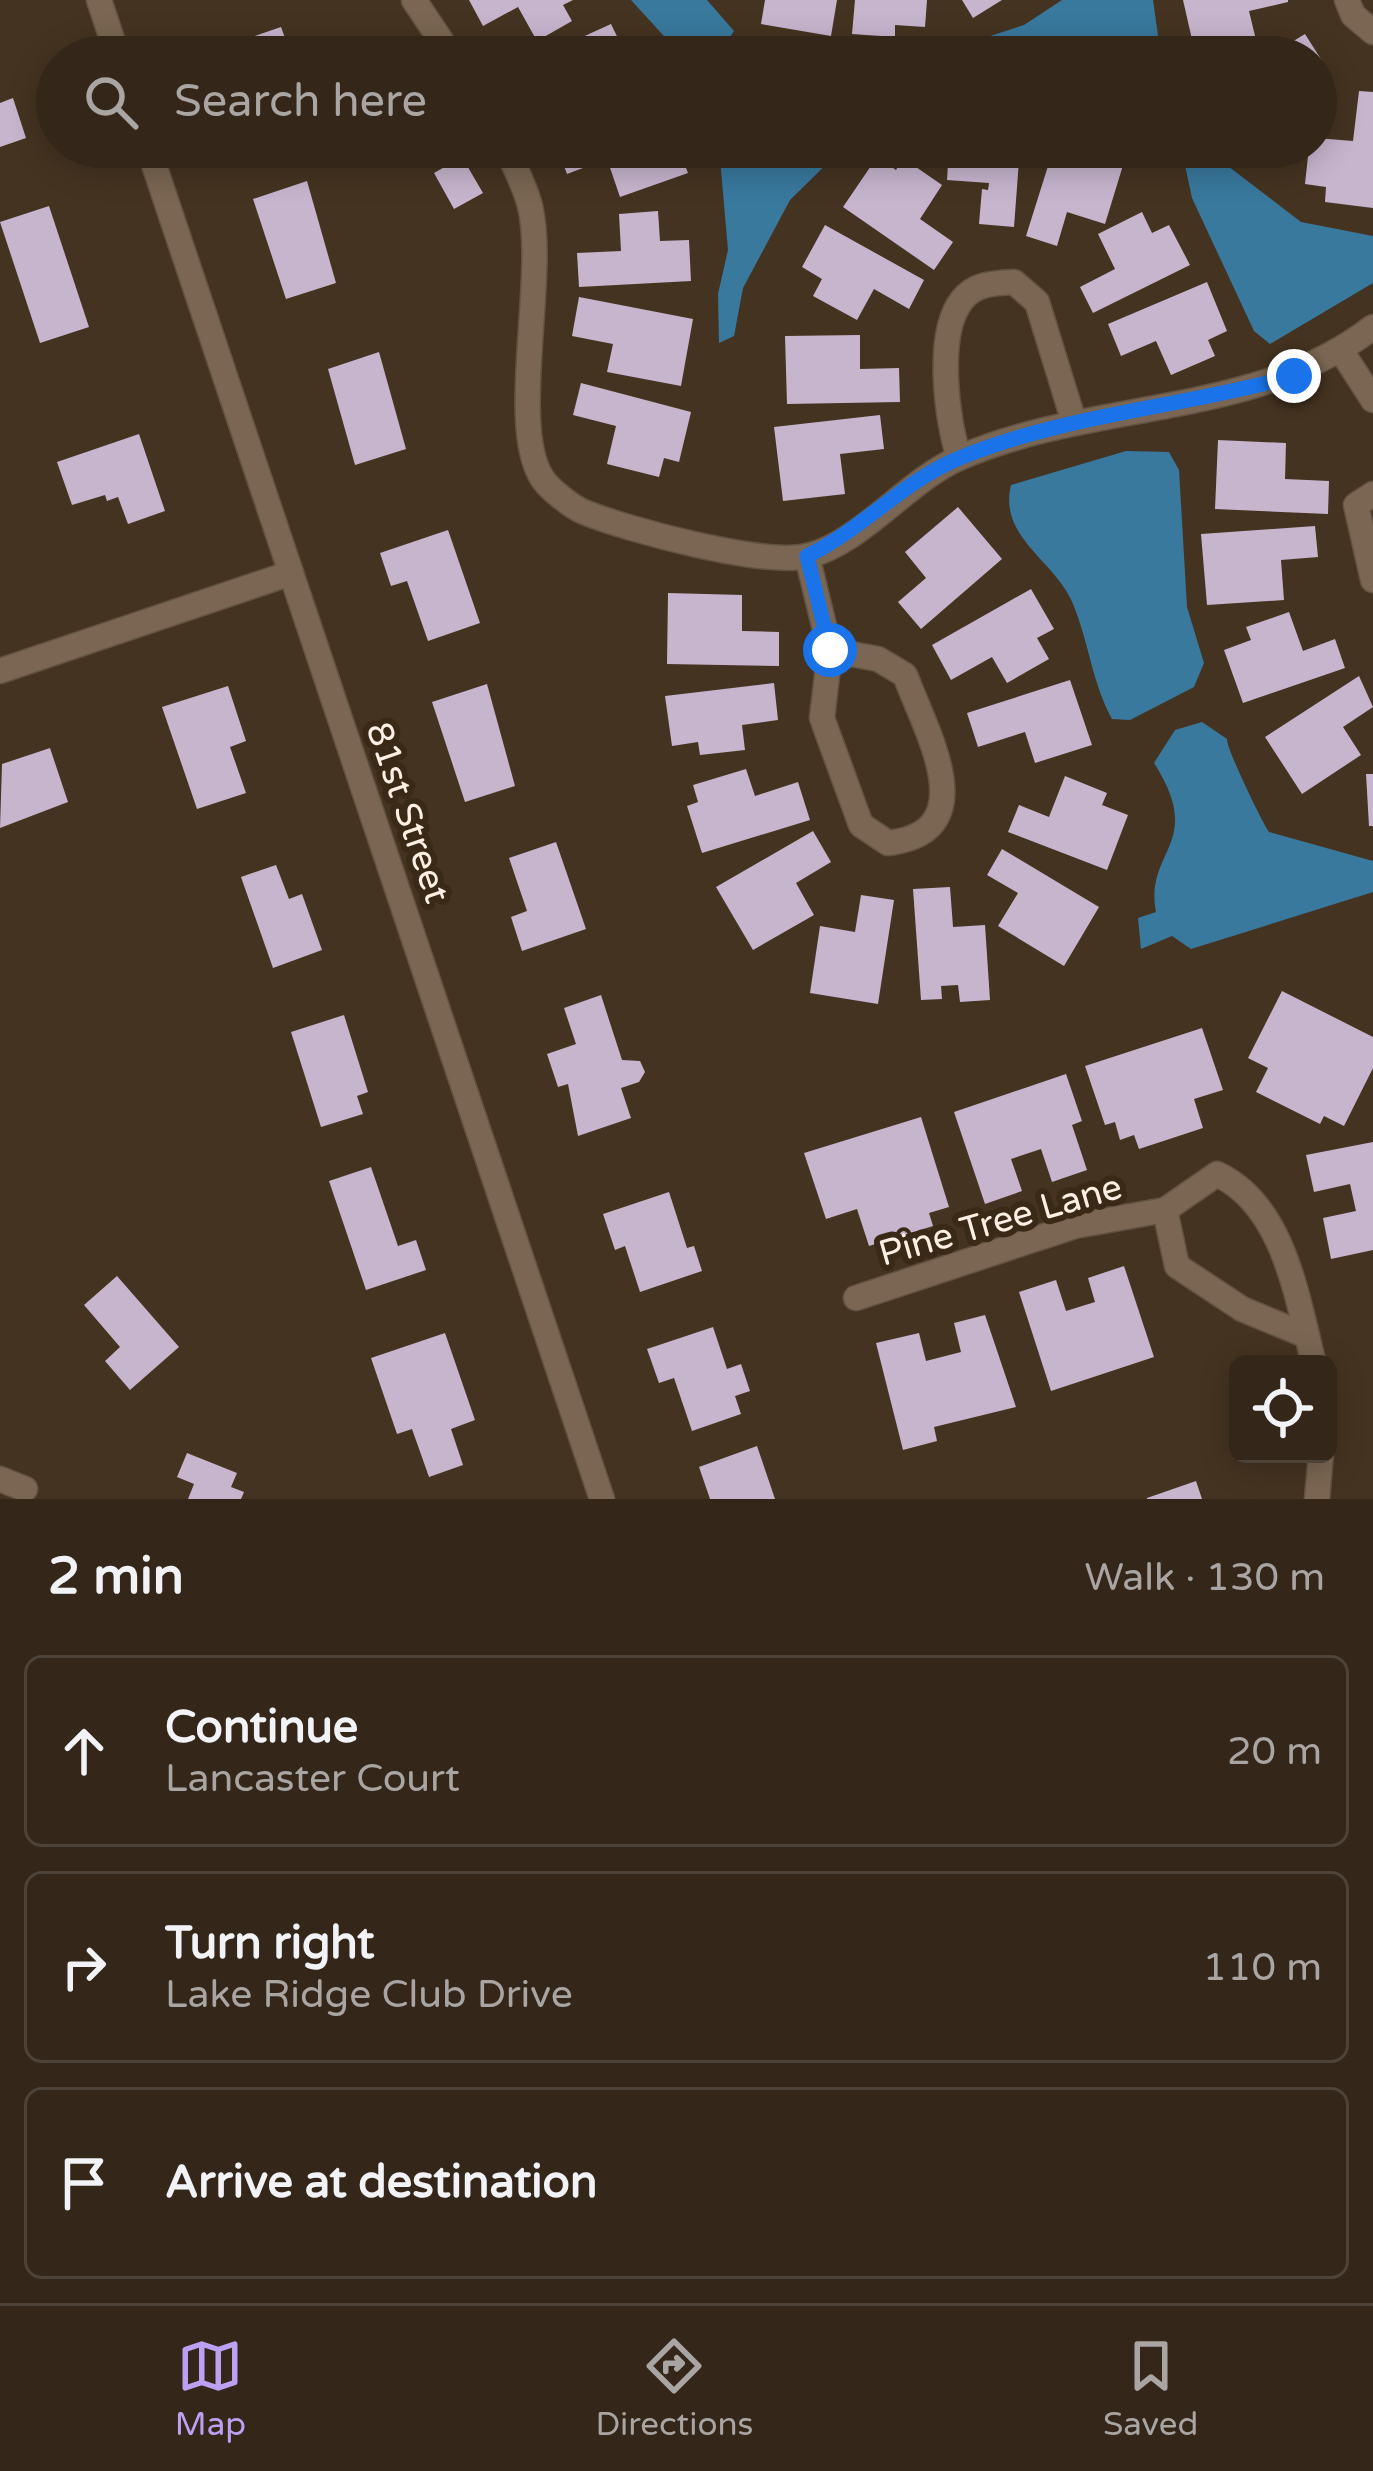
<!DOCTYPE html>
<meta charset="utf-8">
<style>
body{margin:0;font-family:"Varela Round",sans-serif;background:#3c2e22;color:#f1f3f6}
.controls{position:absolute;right:36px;bottom:36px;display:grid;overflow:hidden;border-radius:18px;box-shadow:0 6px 30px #0003}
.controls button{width:108px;height:108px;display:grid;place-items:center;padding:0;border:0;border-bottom:3px solid #4e4338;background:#342619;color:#f1f3f6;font:60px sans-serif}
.stop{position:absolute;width:36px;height:36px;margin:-27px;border:9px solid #1a73e8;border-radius:50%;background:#fff}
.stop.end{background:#1a73e8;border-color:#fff;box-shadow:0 3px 12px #0008}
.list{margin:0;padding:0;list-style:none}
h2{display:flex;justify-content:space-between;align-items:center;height:156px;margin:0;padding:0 48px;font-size:51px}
h2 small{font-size:39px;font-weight:400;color:#a9a5a2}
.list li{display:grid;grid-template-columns:78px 1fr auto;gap:36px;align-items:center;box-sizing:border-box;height:192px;margin:0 24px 24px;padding:0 24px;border:3px solid #4e4338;border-radius:18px}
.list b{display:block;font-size:45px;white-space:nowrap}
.list p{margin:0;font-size:39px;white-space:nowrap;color:#a9a5a2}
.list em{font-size:39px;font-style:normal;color:#a9a5a2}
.icon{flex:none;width:66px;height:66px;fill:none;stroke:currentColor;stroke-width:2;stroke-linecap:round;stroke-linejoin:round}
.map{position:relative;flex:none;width:1373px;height:1499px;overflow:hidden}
.search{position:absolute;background:#342619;box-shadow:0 6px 30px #0003;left:36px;right:36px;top:36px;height:132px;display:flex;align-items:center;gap:30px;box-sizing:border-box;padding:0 42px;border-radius:66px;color:#a9a5a2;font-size:45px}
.sheet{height:804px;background:#342619}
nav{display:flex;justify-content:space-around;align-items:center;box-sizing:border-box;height:168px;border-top:3px solid #4e4338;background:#342619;font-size:33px;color:#a9a5a2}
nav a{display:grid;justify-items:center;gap:6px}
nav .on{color:#bca0f2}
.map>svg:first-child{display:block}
.water{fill:#39799e}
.building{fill:#c7b5ce}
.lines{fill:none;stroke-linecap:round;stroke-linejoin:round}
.minor-casing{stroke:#615242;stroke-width:27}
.minor{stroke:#7a6652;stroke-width:24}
.route{stroke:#1a73e8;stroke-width:15}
.labels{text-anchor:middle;stroke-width:12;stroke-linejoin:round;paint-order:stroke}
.street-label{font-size:36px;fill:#fcf0e5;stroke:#3a2917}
</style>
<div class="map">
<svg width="1373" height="1499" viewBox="0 0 1373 1499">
<rect width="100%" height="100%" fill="#453321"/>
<g class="water">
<polygon points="631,0 707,0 734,31 717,57 683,57"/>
<polygon points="1062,0 1153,0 1161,57 926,57 1024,25"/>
<polygon points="719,147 844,147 790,200 743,288 734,336 719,343 718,294 728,250"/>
<polygon points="1185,147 1203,147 1301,222 1373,236 1373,283 1270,344 1254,331 1192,198 1182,151"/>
<path d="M1126,451L1169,452L1179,470L1187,607L1204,663L1194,687L1130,720L1112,719C1092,682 1089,643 1073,604C1056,561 998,538 1011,485Z"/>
<path d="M1202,722L1227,739C1226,748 1263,824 1269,832L1373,861V892L1191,949L1172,936L1141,949L1138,918L1156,912C1144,850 1206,844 1154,763L1175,730Z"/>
</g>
<g class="building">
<polygon points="469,0 573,0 563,5 572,21 537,41 518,7 483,26"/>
<polygon points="765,0 837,0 831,36 761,24"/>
<polygon points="855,0 927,0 925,27 895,25 895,37 852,34"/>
<polygon points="962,0 1002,0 973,18"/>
<polygon points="1183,0 1288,0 1288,2 1249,11 1257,44 1196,57"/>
<polygon points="611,24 627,57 557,57 554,50"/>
<polygon points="281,27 292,57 237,57 232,44"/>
<polygon points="1305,34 1326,67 1316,73 1316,57 1267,57"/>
<polygon points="1359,91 1373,92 1373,208 1325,202 1326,187 1305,184 1309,147 1316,147 1316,138 1353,141"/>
<polygon points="13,98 26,138 0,147 0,103"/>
<polygon points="557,147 678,147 688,173 620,197 607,159 567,174"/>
<polygon points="949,147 1020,147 1014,227 979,224 982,189 988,190 989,183 947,180"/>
<polygon points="1054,147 1128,149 1105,224 1067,212 1057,246 1026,236"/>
<polygon points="462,157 483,193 454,209 434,173"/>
<polygon points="877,157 896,170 903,158 942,185 920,219 953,242 934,270 843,207"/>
<polygon points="307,181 336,283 286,299 253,199"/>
<polygon points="49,206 89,327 40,343 0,222"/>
<polygon points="658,211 660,241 689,240 691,281 579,287 577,253 621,251 619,214"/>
<polygon points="1142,212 1152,233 1169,225 1190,265 1093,313 1080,287 1115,269 1098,234"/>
<polygon points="825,225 924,280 909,309 874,289 857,320 813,296 822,279 802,267"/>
<polygon points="1207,282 1227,331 1208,340 1215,356 1171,375 1156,341 1121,356 1108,324"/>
<polygon points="579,297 693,319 681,386 607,372 613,344 572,336"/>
<polygon points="860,335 860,369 899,368 900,402 787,404 785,336"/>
<polygon points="379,352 406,449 355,465 328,369"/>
<polygon points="581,383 691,412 679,462 664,458 659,477 607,464 616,426 573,415"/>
<polygon points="880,415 884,449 840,454 845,494 783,501 774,427"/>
<polygon points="139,434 165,511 128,524 118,497 107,501 105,495 72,505 57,462"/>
<polygon points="1218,440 1286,443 1285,479 1329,481 1328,514 1215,509"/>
<polygon points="958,507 1002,559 921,629 898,602 926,578 905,552"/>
<polygon points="1315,526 1318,557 1281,560 1284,600 1207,605 1201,534"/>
<polygon points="448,530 480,623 428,641 407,581 391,586 380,553"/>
<polygon points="1031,589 1054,629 1037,638 1049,659 1007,683 992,657 951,680 932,645"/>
<polygon points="668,593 742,595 742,631 779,632 779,666 667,664"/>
<polygon points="1289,612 1303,651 1335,639 1345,668 1243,703 1224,650 1251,640 1246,627"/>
<polygon points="1359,676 1373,707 1343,727 1361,755 1302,794 1265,737"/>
<polygon points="1070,680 1092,745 1035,763 1025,732 978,747 967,713"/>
<polygon points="774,683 778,720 742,725 745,750 700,755 698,742 672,746 665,696"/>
<polygon points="487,684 515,786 465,802 432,702"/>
<polygon points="228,686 246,741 230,747 246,793 197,809 162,707"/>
<polygon points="50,748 68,802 0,828 2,764"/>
<polygon points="746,769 755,796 798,782 810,820 702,853 687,806 698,802 693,785"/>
<polygon points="1366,774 1373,774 1373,826 1369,826"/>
<polygon points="1065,776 1107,793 1102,805 1128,815 1107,870 1008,832 1019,805 1049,817"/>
<polygon points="813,831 831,862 796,883 814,915 753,950 716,887"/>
<polygon points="556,842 586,929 522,951 511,917 527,911 509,858"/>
<polygon points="1002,849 1099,907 1064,966 998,926 1018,893 987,875"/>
<polygon points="276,865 289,899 302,894 322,950 273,968 241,877"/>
<polygon points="950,887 953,927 985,925 990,1000 960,1002 958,985 941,986 942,999 921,1000 913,889"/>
<polygon points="861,895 894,900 878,1004 810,993 820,926 855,932"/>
<polygon points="1282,991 1373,1037 1373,1068 1344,1126 1324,1116 1320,1124 1256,1092 1268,1068 1248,1058"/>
<polygon points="601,995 622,1060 640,1061 645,1072 639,1082 621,1088 631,1118 578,1136 568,1084 558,1087 547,1054 576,1044 564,1008"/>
<polygon points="344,1015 368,1092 357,1096 363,1114 321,1127 291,1032"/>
<polygon points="1202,1028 1223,1090 1194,1099 1203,1128 1139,1149 1134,1135 1120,1140 1115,1122 1105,1125 1085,1066"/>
<polygon points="1066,1074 1082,1121 1072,1125 1087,1170 1052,1182 1041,1149 1011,1159 1022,1191 985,1204 954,1112"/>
<polygon points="921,1117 949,1207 929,1213 933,1226 869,1246 857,1209 826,1219 804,1153"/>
<polygon points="1373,1142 1373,1250 1331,1259 1323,1218 1356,1211 1350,1184 1314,1192 1306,1155"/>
<polygon points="371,1167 398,1246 416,1240 426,1270 366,1290 329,1181"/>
<polygon points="669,1192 687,1248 694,1246 702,1271 640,1292 625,1246 615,1250 603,1214"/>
<polygon points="1124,1266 1154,1357 1051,1391 1019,1292 1056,1280 1066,1311 1095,1302 1088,1278"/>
<polygon points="117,1276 179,1347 130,1390 105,1361 120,1347 84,1305"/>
<polygon points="985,1315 1016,1407 934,1427 937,1441 903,1450 876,1343 919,1333 926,1361 961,1352 954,1323"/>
<polygon points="713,1327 727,1369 741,1364 750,1391 735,1396 741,1414 692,1431 674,1378 659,1383 647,1349"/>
<polygon points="445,1333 475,1420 451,1429 463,1465 429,1477 412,1429 397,1434 371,1358"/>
<polygon points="757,1446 775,1499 710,1499 699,1467"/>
<polygon points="187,1453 237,1473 231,1487 244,1492 241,1499 188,1499 194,1484 177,1477"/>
<polygon points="1196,1481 1202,1499 1147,1499 1147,1498"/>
</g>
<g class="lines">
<g class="minor-casing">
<g id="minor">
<polyline points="99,0 118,57"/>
<polyline points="414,0 452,57"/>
<polyline points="1347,0 1353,15 1373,32"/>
<polyline points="148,147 602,1499"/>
<path d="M506,147C514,166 525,186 530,206C547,275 508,425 542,478C549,489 572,507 584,512C628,530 763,566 807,556C860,544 907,481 959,458C1094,399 1254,419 1373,327"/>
<polyline points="1342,352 1373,400"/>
<path d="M959,458C947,421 935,334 962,300C975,283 995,283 1014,282L1037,302L1074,422"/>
<polyline points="1373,494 1356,505 1373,580"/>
<polyline points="807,556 830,650"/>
<path d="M830,650L878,659L905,675C927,734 985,832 888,843L861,825L822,718Z"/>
<polyline points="0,671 291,573"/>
<polyline points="1165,1210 1177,1266 1242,1309 1307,1336"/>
<path d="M856,1298L1075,1226L1165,1210L1217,1174C1284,1205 1297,1298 1314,1364"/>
<polyline points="0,1479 25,1489"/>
<polyline points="1317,1499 1321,1454"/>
</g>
</g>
<use href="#minor" class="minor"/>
</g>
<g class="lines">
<path class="route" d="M830,650L807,556C863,529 904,480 962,457C1068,414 1184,407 1294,376"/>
</g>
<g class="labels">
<g class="street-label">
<text transform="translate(409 812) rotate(71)" y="13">81st Street</text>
<text transform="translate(1000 1219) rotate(-16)" y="13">Pine Tree Lane</text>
</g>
</g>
</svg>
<div class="controls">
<button><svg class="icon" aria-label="locate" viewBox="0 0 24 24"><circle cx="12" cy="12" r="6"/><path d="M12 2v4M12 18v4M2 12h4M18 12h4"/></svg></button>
</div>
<div class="stop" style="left:830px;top:650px"></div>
<div class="stop end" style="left:1294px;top:376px"></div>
<div class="search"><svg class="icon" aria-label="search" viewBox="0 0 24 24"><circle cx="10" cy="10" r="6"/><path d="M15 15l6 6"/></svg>Search here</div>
</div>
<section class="sheet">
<h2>2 min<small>Walk · 130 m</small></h2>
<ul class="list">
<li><svg class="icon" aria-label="ahead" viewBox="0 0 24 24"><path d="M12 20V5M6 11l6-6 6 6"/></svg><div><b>Continue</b><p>Lancaster Court</p></div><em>20 m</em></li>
<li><svg class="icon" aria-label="right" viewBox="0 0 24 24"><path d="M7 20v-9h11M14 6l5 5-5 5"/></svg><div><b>Turn right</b><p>Lake Ridge Club Drive</p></div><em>110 m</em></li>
<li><svg class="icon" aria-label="arrive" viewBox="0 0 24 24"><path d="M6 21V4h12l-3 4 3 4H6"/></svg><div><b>Arrive at destination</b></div></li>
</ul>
</section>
<nav>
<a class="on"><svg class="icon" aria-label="map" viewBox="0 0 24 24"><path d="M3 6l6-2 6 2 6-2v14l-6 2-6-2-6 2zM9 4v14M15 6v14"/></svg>Map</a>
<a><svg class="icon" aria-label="directions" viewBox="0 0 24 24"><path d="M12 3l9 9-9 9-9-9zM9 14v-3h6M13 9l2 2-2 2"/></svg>Directions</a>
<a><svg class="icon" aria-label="saved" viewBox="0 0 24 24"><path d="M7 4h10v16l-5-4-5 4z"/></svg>Saved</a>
</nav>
